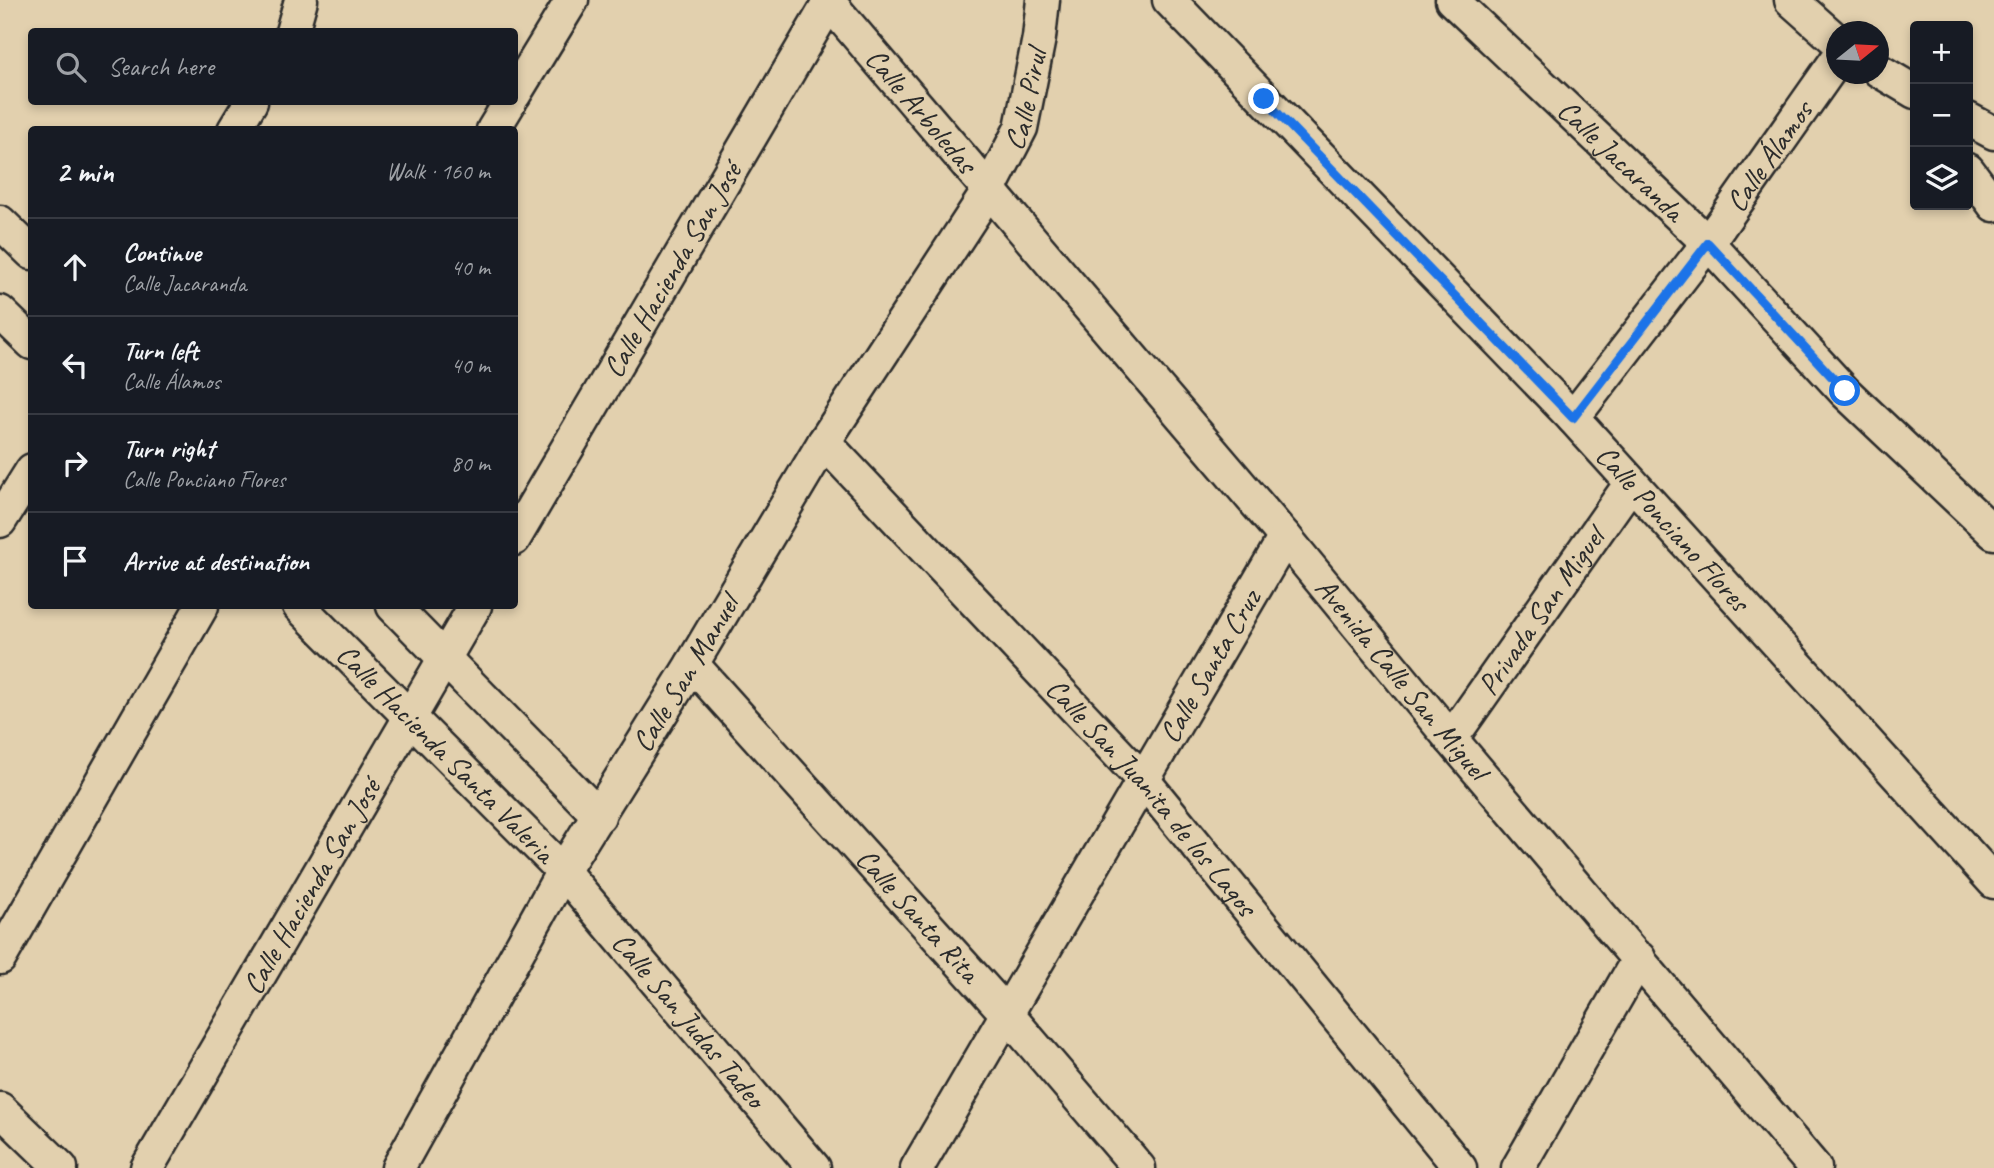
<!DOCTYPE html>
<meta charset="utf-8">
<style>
body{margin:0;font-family:Caveat,sans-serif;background:#20242c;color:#f1f3f6}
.controls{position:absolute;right:21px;top:21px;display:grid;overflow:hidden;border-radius:7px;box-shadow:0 4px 10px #0003}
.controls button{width:63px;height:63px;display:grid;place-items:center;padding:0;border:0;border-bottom:2px solid #363941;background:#171b24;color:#f1f3f6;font:35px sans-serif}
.compass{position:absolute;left:1826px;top:21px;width:63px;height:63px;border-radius:50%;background:#171b24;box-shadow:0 4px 10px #0003;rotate:72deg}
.stop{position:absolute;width:21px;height:21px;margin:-16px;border:5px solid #1a73e8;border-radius:50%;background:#fff}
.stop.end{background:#1a73e8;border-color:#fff;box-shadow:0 2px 7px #0008}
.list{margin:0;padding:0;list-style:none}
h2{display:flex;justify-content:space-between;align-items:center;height:91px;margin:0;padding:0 28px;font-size:30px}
h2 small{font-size:23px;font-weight:400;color:#9ea1a6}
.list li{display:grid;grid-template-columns:46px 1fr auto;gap:21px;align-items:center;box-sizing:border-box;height:98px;padding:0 28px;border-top:2px solid #363941}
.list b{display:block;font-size:26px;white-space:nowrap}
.list p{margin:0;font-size:23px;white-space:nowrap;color:#9ea1a6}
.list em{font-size:23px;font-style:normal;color:#9ea1a6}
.icon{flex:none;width:38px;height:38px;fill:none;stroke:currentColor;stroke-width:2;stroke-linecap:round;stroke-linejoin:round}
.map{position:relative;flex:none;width:1994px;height:1168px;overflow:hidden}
.search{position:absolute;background:#171b24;box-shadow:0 4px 10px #0003;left:28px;top:28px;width:490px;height:77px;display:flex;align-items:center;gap:18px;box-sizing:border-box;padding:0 24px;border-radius:7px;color:#9ea1a6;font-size:26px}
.panel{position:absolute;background:#171b24;box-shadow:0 4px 10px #0003;left:28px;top:126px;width:490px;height:483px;border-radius:7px}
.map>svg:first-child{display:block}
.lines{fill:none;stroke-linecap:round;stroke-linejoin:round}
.street-casing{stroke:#2b2b2b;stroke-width:37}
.street{stroke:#e2d0ae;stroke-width:32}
.route{stroke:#1a73e8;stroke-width:9}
.labels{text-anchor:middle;stroke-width:6;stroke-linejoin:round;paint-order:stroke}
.street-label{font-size:30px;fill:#2b2b2b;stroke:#e2d0ae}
</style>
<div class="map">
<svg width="1994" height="1168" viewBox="0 0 1994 1168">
<rect width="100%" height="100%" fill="#e2d0ae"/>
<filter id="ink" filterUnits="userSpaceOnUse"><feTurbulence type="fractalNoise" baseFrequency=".0143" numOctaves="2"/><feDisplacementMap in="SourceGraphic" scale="14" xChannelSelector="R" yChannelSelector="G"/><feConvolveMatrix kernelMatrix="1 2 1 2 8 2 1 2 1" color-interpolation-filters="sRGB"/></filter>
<g filter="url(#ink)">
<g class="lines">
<g class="street-casing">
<g id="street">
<path id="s1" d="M827,0L1285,537L1451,739L1815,1168"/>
<path id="s2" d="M1169,0L1573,418L1994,882"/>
<path id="s3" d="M1452,0L1708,243L1845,392L1994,533"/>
<polyline points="1791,0 1836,40"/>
<polyline points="292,32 301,0"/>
<polyline points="1878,70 1915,92"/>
<polyline points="514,95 572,0"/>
<polyline points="1968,119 1994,133"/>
<polyline points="234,130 251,102"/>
<polyline points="493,130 510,102"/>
<polyline points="1968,170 1994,205"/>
<polyline points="0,222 32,253"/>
<polyline points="0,312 32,343"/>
<path id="s4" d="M1573,418L1708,243L1836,61"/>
<path id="s5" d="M824,442L1144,781L1460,1168"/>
<polyline points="0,521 32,470"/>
<path id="s6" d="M514,539L829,3"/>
<path id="s7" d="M299,606L563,871L814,1168"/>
<polyline points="393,606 599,816"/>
<path id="s8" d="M692,664L1007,1014L1139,1168"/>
<path id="s9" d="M1451,739L1631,483"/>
<polyline points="0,958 202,606"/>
<polyline points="0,1109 61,1168"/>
<path id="s10" d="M147,1168L475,606"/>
<path id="s11" d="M398,1168L563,871L692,664L824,442L989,190L1021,128L1039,38L1043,0"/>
<path id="s12" d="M917,1168L1285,537"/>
<polyline points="1518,1168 1639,958"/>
</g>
</g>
<use href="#street" class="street"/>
</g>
</g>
<g class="lines" filter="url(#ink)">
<polyline class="route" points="1264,99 1573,418 1708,243 1845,391"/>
</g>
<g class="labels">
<g class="street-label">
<text dy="10" stroke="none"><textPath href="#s11" startOffset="1242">Calle Pirul</textPath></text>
<text dy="10" stroke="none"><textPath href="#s1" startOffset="145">Calle Arboledas</textPath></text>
<text dy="10" stroke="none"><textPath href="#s4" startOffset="327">Calle Álamos</textPath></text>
<text dy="10" stroke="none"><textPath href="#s3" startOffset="233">Calle Jacaranda</textPath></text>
<text dy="10" stroke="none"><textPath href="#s6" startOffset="312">Calle Hacienda San José</textPath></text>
<text dy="10" stroke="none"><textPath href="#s2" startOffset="730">Calle Ponciano Flores</textPath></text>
<text dy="10" stroke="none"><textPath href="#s9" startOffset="156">Privada San Miguel</textPath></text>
<text dy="10" stroke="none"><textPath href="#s12" startOffset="581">Calle Santa Cruz</textPath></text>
<text dy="10" stroke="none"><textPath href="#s11" startOffset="572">Calle San Manuel</textPath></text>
<text dy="10" stroke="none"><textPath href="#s1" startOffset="889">Avenida Calle San Miguel</textPath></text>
<text dy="10" stroke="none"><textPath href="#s7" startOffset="208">Calle Hacienda Santa Valeria</textPath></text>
<text dy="10" stroke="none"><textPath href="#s5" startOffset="483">Calle San Juanita de los Lagos</textPath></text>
<text dy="10" stroke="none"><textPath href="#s10" startOffset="326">Calle Hacienda San José</textPath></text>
<text dy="10" stroke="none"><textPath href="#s8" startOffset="338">Calle Santa Rita</textPath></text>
<text dy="10" stroke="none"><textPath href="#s7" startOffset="569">Calle San Judas Tadeo</textPath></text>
</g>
</g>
</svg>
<div class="controls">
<button>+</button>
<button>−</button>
<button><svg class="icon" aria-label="layers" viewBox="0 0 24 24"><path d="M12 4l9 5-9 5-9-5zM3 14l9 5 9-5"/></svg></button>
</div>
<svg class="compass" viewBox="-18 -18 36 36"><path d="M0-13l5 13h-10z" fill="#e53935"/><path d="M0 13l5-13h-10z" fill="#9ea1a6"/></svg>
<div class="stop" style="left:1845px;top:391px"></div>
<div class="stop end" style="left:1264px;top:99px"></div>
<div class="search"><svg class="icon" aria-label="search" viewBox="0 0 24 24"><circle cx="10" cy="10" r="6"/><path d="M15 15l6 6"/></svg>Search here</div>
<section class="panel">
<h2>2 min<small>Walk · 160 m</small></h2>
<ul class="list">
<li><svg class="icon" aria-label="ahead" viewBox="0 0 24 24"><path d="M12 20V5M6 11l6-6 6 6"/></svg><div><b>Continue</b><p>Calle Jacaranda</p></div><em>40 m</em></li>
<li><svg class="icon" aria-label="left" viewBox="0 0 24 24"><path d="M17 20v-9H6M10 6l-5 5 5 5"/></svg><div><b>Turn left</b><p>Calle Álamos</p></div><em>40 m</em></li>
<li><svg class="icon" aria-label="right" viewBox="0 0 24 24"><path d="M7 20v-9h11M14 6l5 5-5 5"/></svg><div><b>Turn right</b><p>Calle Ponciano Flores</p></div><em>80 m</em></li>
<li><svg class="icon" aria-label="arrive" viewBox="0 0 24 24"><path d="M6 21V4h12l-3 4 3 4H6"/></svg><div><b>Arrive at destination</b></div></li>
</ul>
</section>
</div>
